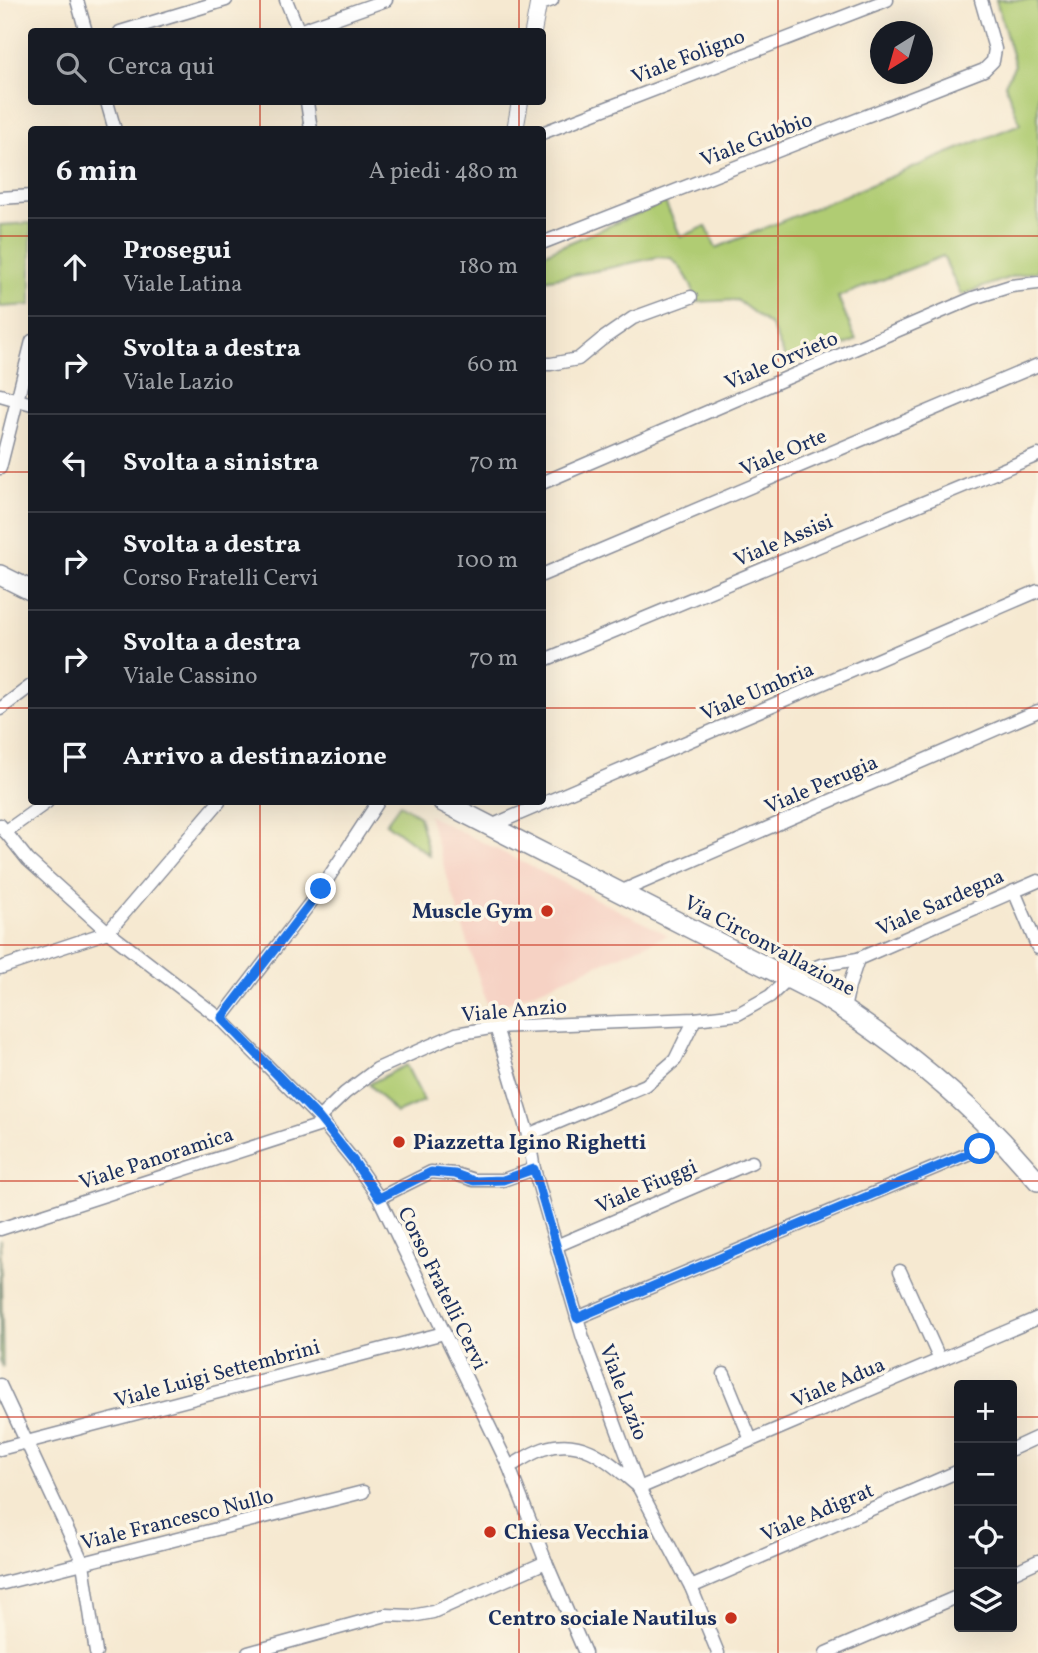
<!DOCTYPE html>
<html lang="it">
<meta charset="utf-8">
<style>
body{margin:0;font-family:Vollkorn,serif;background:#242831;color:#f1f3f6}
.controls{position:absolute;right:21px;bottom:21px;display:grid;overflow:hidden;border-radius:7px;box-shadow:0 7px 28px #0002}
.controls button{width:63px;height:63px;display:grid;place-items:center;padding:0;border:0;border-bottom:2px solid #363941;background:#171b24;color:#f1f3f6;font:35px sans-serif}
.compass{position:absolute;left:870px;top:21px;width:63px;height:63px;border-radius:50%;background:#171b24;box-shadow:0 7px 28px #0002;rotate:217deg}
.stop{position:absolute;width:21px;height:21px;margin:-16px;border:5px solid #1a73e8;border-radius:50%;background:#fff}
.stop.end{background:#1a73e8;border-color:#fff;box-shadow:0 2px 7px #0008}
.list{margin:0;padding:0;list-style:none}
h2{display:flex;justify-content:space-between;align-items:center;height:91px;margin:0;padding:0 28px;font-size:30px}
h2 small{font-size:23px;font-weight:400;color:#9ea1a6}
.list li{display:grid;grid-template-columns:46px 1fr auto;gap:21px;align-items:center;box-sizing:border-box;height:98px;padding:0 28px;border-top:2px solid #363941}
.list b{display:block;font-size:26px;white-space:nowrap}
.list p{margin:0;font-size:23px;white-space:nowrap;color:#9ea1a6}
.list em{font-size:23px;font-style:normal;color:#9ea1a6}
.icon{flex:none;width:38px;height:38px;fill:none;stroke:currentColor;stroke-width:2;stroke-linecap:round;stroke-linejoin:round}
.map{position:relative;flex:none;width:1038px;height:1653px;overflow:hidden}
.search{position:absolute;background:#171b24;box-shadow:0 7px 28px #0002;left:28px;top:28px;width:518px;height:77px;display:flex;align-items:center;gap:18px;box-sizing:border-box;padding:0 24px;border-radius:7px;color:#9ea1a6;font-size:26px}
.panel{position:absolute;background:#171b24;box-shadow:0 7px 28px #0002;left:28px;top:126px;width:518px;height:679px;border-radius:7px}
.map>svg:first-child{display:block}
.built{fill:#f6d2c4}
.green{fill:#b0cc73;stroke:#667e68;stroke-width:2}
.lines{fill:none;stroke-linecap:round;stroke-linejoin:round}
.minor-casing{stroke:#888c98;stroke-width:15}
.tertiary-casing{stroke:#888c98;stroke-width:18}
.primary-casing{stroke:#888c98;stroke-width:22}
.minor{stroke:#fff;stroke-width:12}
.tertiary{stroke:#fff;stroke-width:16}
.primary{stroke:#fff;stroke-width:19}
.route{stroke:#1a73e8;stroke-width:9}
.grid{fill:none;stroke:#c8321e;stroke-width:2;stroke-opacity:0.55}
.poi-dot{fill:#c8321e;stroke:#fcf5e5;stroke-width:2.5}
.labels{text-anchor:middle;stroke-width:7;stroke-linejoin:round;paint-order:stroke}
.street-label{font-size:21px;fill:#1b2f5e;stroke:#fcf5e5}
.poi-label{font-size:21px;font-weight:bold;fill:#1b2f5e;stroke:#fcf5e5;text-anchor:end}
</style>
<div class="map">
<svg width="1038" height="1653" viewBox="0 0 1038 1653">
<rect width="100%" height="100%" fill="#fcf5e5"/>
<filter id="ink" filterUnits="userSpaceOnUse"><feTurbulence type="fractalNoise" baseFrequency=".0143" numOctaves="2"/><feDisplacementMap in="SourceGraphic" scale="14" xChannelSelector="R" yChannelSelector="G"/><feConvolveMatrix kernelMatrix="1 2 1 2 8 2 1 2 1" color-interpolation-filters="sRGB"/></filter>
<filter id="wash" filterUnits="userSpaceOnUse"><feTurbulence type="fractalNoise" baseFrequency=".00686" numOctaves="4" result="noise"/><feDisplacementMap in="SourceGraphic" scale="28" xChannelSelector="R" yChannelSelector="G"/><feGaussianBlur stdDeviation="1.57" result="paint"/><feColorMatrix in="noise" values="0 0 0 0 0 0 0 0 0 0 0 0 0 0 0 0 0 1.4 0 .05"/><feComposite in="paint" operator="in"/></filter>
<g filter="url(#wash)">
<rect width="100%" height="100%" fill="#f6e9d1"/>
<polygon class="built" points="428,815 668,935 489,1011"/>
<g class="green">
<path d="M996,0H1038V271L1011,277L961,295L943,256L838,297L856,340L840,348L836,340L787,362L771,326L737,300L696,302C693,284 684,270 671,258L658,257L595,271L543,280V254L665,202L681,237L706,226L716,248L1020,124L1005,84L1015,65Z"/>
<polygon points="31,223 31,303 30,305 0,307 0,225"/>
<polygon points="400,804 419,816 429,855 386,823"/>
<polygon points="406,1065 424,1101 396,1113 369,1084"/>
<polygon points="0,1239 3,1367 0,1360"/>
</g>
</g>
<g filter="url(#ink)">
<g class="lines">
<g class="minor-casing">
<g id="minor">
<polyline points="77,0 86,32"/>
<polyline points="286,0 299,32"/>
<polyline points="538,5 552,0"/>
<polyline points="299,31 386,0"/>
<polyline points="120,32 226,0"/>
<polyline points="107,102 115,130"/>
<polyline points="307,102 311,130"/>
<polyline points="542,133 887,0"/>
<polyline points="0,198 32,196"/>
<polyline points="542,243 984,70 993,61 995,49 981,0"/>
<polyline points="542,364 551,364 578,359 601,340 633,318 691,297"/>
<polyline points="0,395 32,404"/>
<polyline points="0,468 32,341"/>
<polyline points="542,483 973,298 1011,286 1038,283"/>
<polyline points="542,575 1038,365"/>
<polyline points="542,661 1038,455"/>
<polyline points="0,709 32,685"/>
<polyline points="0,825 28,860 108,932 221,1019 319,1118 353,1160 379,1198 509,1467 546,1562 585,1653"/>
<polyline points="491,826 1038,591"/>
<polyline points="5,832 47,802"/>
<polyline points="1014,891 1038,948"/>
<polyline points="620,892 1038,711"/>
<polyline points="0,968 108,932 219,802"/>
<polyline points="844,1009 849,986 858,959"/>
<polyline points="221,1019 321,889 378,802"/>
<polyline points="496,1027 528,1135 534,1169 583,1338 639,1488 691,1587 718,1653"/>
<polyline points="319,1118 345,1093 377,1069 456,1034 496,1027 695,1019 738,1014 770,996 790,977 821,965 858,959 1038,881"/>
<polyline points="528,1135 646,1085 675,1060 695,1019"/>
<polyline points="379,1198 431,1172 455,1174 474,1180 503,1180 534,1169"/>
<polyline points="0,1229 324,1124"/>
<polyline points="556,1246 752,1162"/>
<polyline points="900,1271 940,1360"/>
<polyline points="577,1318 1001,1140"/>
<polyline points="724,1374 751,1440"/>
<polyline points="0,1385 83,1563 96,1653"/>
<polyline points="0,1449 444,1333"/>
<polyline points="1012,1449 1038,1437"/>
<path d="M509,1467C520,1461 531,1453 543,1449C584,1435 610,1463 639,1487"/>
<polyline points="639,1488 1038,1318"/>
<polyline points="1012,1573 1038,1561"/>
<polyline points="0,1584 363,1492"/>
<polyline points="691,1587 959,1471"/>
<polyline points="248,1653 386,1615 412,1616 433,1612 546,1562"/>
<polyline points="826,1653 959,1596"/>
</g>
</g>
<g class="tertiary-casing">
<g id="tertiary">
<polyline points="533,32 539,0"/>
<polyline points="515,130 520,102"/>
</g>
</g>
<g class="primary-casing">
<g id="primary">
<polyline points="0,575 32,591"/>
<path d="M443,802L821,995C886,1036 949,1085 1002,1141C1014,1154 1026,1168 1038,1181"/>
</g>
</g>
<use href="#minor" class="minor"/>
<use href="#tertiary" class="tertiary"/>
<use href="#primary" class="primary"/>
</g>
</g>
<g class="lines" filter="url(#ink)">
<polyline class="route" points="321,889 222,1018 319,1118 353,1160 379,1198 431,1172 455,1174 474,1181 503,1180 534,1169 577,1318 980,1149"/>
</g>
<path class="grid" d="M260,0V32M519,0V32M778,0V1653M260,102V130M519,102V130M0,236H32M542,236H1038M0,472H32M542,472H1038M0,708H32M542,708H1038M260,802V1653M519,802V1653M0,945H1038M0,1181H1038M0,1417H959M1012,1417H1038"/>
<g class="poi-dot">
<circle cx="547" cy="911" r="7"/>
<circle cx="399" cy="1142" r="7"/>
<circle cx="490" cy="1532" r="7"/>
<circle cx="731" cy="1618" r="7"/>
</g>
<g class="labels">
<g class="street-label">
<text transform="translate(688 56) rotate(-21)" y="7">Viale Foligno</text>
<text transform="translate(756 139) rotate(-21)" y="7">Viale Gubbio</text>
<text transform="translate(781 360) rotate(-23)" y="7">Viale Orvieto</text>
<text transform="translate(783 452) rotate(-23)" y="7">Viale Orte</text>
<text transform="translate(783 540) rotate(-23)" y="7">Viale Assisi</text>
<text transform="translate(757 691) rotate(-23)" y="7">Viale Umbria</text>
<text transform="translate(821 784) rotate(-23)" y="7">Viale Perugia</text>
<text transform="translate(940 902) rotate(-24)" y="7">Viale Sardegna</text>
<text transform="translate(770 945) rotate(28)" y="7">Via Circonvallazione</text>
<text transform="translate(514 1010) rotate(-5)" y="7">Viale Anzio</text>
<text transform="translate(156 1158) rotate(-18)" y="7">Viale Panoramica</text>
<text transform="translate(646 1186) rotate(-23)" y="7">Viale Fiuggi</text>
<text transform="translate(443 1288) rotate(64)" y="7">Corso Fratelli Cervi</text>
<text transform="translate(217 1373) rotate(-15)" y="7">Viale Luigi Settembrini</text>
<text transform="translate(838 1382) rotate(-23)" y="7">Viale Adua</text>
<text transform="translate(624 1392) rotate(69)" y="7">Viale Lazio</text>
<text transform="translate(817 1512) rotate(-23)" y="7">Viale Adigrat</text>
<text transform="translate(177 1519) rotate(-14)" y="7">Viale Francesco Nullo</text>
</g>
<g class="poi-label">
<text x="533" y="918">Muscle Gym</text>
<text x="413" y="1149" text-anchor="start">Piazzetta Igino Righetti</text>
<text x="504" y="1539" text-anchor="start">Chiesa Vecchia</text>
<text x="717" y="1625">Centro sociale Nautilus</text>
</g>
</g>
</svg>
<div class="controls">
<button>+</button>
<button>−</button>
<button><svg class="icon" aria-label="locate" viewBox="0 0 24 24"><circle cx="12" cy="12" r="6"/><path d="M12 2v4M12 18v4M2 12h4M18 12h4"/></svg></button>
<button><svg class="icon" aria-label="layers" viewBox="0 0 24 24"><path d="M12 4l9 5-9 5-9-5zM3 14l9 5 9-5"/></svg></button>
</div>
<svg class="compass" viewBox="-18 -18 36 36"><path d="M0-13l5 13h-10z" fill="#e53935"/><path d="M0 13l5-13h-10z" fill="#9ea1a6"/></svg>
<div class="stop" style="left:980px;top:1149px"></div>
<div class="stop end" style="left:321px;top:889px"></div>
<div class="search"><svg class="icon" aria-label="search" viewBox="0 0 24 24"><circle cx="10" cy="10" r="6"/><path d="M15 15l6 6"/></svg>Cerca qui</div>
<section class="panel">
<h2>6 min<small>A piedi · 480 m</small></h2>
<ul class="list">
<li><svg class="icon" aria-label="ahead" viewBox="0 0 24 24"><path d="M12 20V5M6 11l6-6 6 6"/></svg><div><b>Prosegui</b><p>Viale Latina</p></div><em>180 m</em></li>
<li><svg class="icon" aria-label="right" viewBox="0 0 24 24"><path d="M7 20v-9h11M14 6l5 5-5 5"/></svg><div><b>Svolta a destra</b><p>Viale Lazio</p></div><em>60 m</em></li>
<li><svg class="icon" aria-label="left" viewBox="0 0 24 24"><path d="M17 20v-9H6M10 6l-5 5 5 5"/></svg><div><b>Svolta a sinistra</b></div><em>70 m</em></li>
<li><svg class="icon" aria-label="right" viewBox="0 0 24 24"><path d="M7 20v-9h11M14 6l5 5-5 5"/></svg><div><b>Svolta a destra</b><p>Corso Fratelli Cervi</p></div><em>100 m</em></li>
<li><svg class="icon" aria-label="right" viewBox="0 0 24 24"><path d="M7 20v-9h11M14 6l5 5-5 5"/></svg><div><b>Svolta a destra</b><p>Viale Cassino</p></div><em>70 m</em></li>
<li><svg class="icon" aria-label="arrive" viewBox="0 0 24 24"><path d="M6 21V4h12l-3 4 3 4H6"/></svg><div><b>Arrivo a destinazione</b></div></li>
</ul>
</section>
</div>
